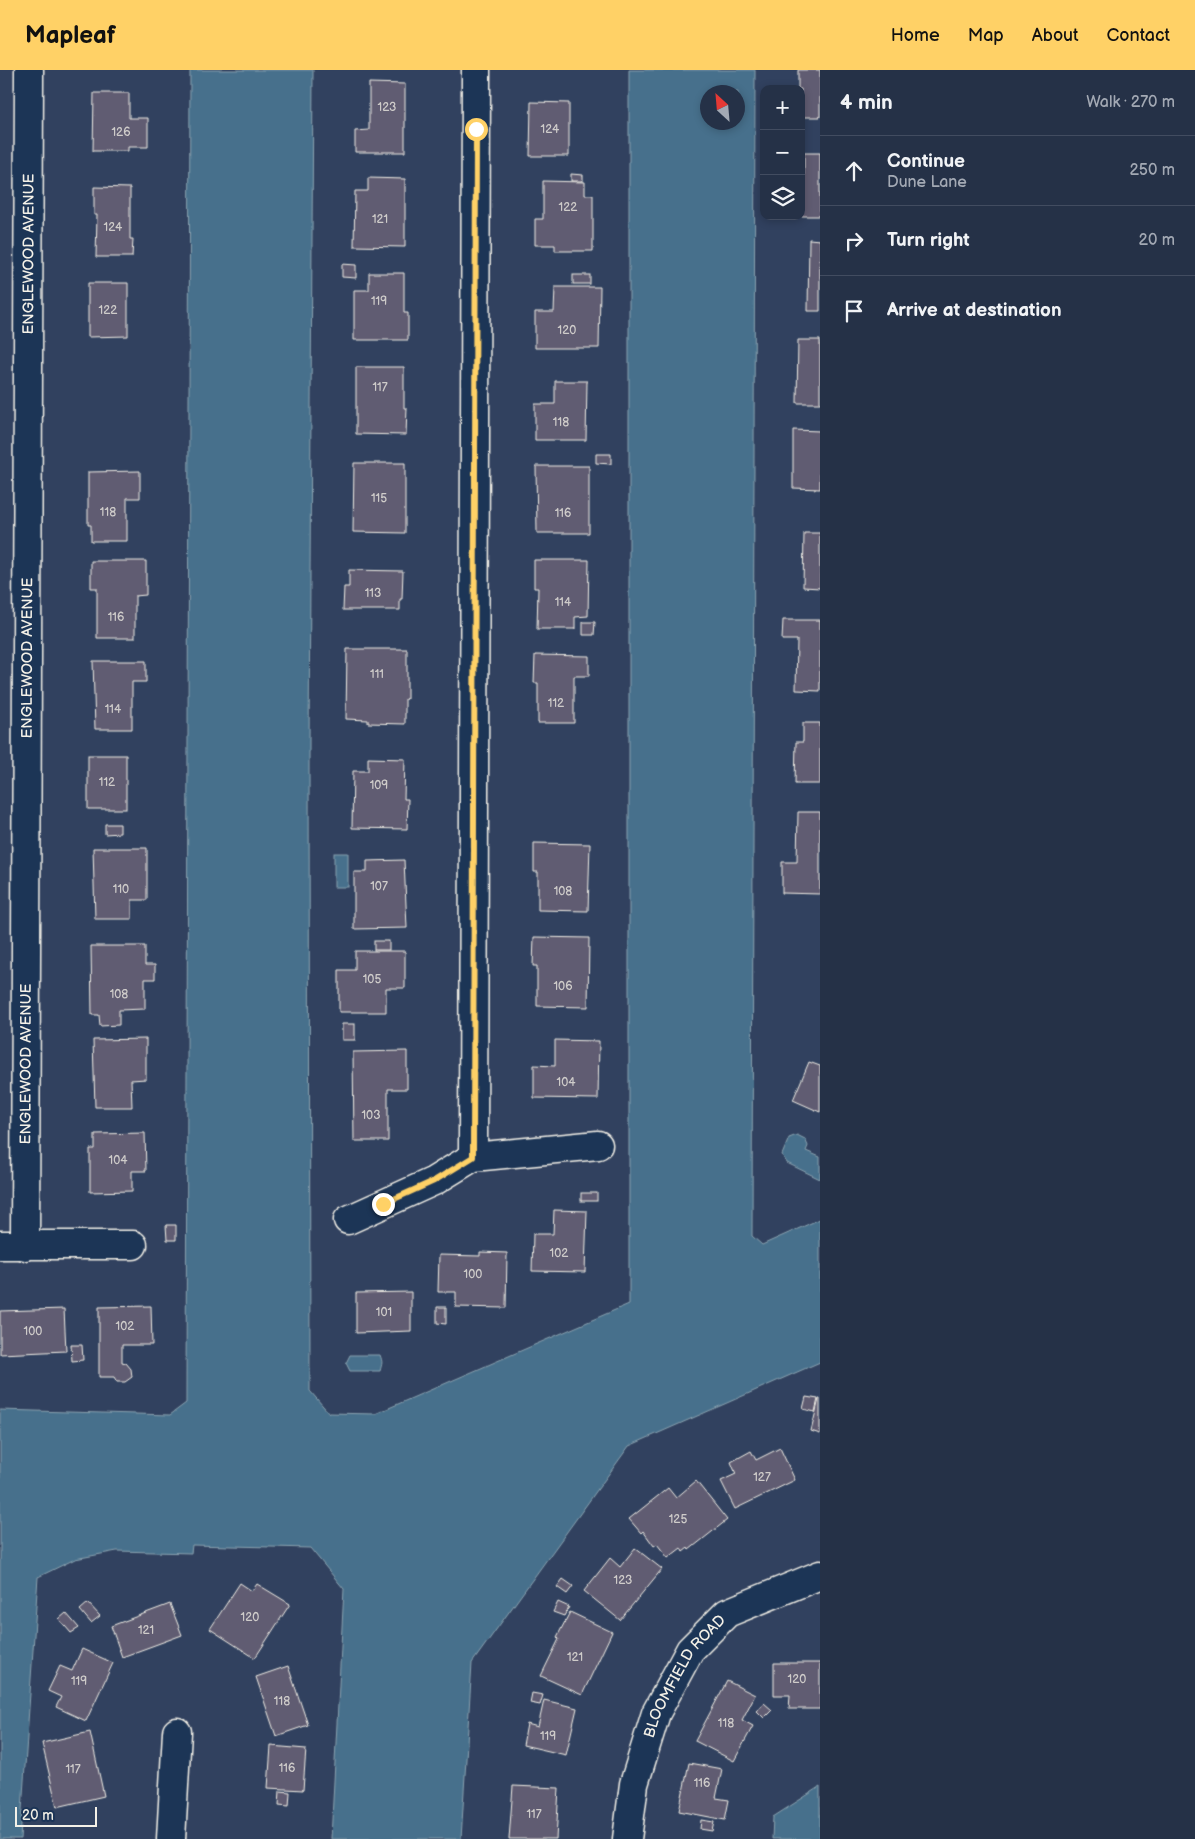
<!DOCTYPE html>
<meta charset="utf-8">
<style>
body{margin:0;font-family:"Balsamiq Sans",sans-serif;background:#313d52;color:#f1f3f6}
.controls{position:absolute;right:15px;top:15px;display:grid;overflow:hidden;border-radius:10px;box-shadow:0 2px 8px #0003}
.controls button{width:45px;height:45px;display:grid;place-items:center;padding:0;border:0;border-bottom:1px solid #424c60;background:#253147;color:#f1f3f6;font:25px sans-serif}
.compass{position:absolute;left:700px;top:15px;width:45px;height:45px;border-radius:50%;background:#253147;box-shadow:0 2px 8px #0003;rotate:334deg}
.scale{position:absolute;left:15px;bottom:12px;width:82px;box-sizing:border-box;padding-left:5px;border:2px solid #f4f1e8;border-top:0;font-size:14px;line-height:18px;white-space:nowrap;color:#f4f1e8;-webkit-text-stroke:4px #1d3557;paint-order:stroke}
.stop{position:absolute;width:15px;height:15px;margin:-11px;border:4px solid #ffd166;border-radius:50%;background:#fff}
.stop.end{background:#ffd166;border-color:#fff;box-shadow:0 1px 5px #0008}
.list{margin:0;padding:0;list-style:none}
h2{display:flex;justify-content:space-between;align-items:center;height:65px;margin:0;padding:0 20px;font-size:21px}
h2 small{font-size:16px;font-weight:400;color:#a3a9b4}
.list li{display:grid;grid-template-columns:32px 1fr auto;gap:15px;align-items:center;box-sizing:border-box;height:70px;padding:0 20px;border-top:1px solid #424c60}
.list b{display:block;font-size:19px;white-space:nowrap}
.list p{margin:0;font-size:16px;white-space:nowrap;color:#a3a9b4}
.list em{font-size:16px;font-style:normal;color:#a3a9b4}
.icon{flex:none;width:28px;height:28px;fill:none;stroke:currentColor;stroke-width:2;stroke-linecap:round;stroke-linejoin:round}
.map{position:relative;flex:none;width:820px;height:1769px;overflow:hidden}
header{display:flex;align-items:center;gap:30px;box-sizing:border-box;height:70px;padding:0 25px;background:#ffd166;color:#111}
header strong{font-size:24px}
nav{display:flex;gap:28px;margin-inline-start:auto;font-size:18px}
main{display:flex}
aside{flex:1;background:#253147}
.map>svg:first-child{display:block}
.water{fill:#46708c;stroke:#8ca4b1;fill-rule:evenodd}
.building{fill:#615c72;stroke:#f4f1e8}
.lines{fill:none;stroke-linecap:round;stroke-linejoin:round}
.minor-casing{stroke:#f4f1e8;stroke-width:31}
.minor{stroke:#1d3557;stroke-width:28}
.route{stroke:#ffd166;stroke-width:6}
.labels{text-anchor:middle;stroke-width:5;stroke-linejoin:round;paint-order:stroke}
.number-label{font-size:12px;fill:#cfccca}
.street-label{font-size:15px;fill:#f4f1e8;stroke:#1d3557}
</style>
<header>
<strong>Mapleaf</strong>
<nav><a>Home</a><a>Map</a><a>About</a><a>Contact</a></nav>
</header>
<main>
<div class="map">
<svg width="820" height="1769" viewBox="0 0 820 1769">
<rect width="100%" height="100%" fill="#31415f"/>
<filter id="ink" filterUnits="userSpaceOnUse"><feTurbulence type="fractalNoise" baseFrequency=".02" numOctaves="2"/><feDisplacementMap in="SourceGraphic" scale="10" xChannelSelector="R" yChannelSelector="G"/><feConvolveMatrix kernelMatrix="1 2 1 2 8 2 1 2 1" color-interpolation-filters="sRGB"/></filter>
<g filter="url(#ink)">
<g class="water">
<path d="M190,0H313L309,675L310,1321L329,1343L375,1344L629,1234V0H755L752,1166L762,1175L820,1149V1292L629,1376L472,1593L461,1769H331L344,1519L310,1478L192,1475L191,1483L117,1481L75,1489L38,1507L20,1769H0V1340L170,1345L186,1333ZM738,22V52H708V22Z"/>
<rect x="334" y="783" width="14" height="34"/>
<polygon points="797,1065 805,1069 808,1076 806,1081 820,1087 820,1109 787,1093 782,1085 789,1068"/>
<path d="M350,1285H380C383,1293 382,1293 380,1301H350L346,1293Z"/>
<polygon points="820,1717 820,1769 772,1769 773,1747"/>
</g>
<g class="building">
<polygon points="798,0 820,0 820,47 801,47 801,19 798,19"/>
<polygon points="369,13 405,14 405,82 355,82 355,61 369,60"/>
<polygon points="94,23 129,23 129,48 148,48 148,77 128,77 128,81 93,81"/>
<polygon points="531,32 569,33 569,86 530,86"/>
<polygon points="804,83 820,83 820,146 801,146 801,126 804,126"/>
<polygon points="571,104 583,105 583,111 571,111"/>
<polygon points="368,108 405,109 405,177 354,176 355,121 368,121"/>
<polygon points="543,111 585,112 585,125 593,125 593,181 555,181 555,175 535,175 535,149 543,149"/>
<polygon points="94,117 130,118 130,169 133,169 132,187 96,187 97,145 94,145"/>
<polygon points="809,169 820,170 820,241 808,241"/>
<polygon points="342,194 356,195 356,208 342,207"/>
<polygon points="369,203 404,203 404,243 408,243 408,270 354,270 354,220 369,220"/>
<rect x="573" y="205" width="17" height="9"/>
<polygon points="88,213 128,213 128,266 88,267"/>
<polygon points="555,217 600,217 599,278 535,278 535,242 554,242"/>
<polygon points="798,270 820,270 820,333 797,333"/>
<polygon points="356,297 404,297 404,338 407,338 406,365 356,364"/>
<polygon points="555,311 587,311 586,370 535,370 535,334 555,334"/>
<polygon points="793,360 820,361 820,419 793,418"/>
<polygon points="596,384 611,384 611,394 596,393"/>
<polygon points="354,393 405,393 405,463 353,462"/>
<polygon points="536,396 589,396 589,463 537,463"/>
<polygon points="140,401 140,428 127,428 127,471 91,471 91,455 88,455 88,402"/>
<polygon points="804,463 820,463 820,518 803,517"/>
<polygon points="534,490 589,490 588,546 575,547 575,559 537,559 538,518 534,518"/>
<polygon points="91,491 146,491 146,525 135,526 135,568 97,568 97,518 91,518"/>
<polygon points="349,500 403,501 402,529 400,529 400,540 343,540 344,517 349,517"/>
<polygon points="783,550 820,550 820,621 796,620 797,570 782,570"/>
<polygon points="583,552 595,552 594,565 583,565"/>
<polygon points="347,579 407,579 407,629 405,629 405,654 368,653 368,650 346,649"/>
<polygon points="535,585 589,586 589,606 574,606 574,653 538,653 538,613 534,613"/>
<polygon points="93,591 146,591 146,612 132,612 132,659 95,659"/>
<polygon points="803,653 820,653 820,714 795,714 796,672 803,672"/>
<rect x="88" y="685" width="38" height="54"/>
<polygon points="368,688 405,689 404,729 408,729 407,759 352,758 353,701 368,701"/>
<polygon points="798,742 820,742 820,824 782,823 782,792 797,792"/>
<polygon points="105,754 120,754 120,763 105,764"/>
<polygon points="534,773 590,774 588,841 538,840 538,802 534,802"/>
<polygon points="93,778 147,778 147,830 132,830 132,849 95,849"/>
<polygon points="404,790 407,858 354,859 354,802 367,802 367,791"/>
<polygon points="534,867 589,868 588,937 537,936 537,896 533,896"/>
<rect x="374" y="871" width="15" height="9"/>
<polygon points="91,876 145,876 145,895 155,895 155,909 145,909 145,939 119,940 119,955 100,956 99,945 92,945"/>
<polygon points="355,881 405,881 405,918 386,918 386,942 339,942 339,900 355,900"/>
<rect x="342" y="954" width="13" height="16"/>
<polygon points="146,969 146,1009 131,1010 132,1037 95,1037 93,970"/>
<polygon points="555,970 599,971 598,1029 534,1028 534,995 555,996"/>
<polygon points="407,981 407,1019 388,1019 388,1071 354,1071 353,982"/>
<polygon points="809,992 820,996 820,1042 793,1030"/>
<polygon points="145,1063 146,1101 132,1101 132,1121 90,1122 90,1079 95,1079 95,1064"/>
<rect x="581" y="1123" width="16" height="8"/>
<polygon points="554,1140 587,1141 585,1202 532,1201 533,1164 553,1164"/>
<polygon points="166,1155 176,1155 176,1170 167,1170"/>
<polygon points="480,1182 507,1183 506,1238 456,1237 456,1222 438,1222 439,1185 480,1186"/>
<polygon points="411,1222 411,1261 356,1263 356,1223"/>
<polygon points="151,1236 152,1275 122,1275 122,1292 126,1293 131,1299 132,1307 125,1312 117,1312 114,1307 99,1307 99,1237"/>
<polygon points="437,1237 446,1237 446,1254 437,1253"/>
<polygon points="64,1239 66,1281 0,1284 0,1241"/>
<polygon points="71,1275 82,1275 83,1290 72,1291"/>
<polygon points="806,1327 818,1329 815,1342 803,1339"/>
<polygon points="819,1329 820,1329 820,1364 811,1361"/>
<polygon points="780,1378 795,1410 735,1439 721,1411 736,1404 731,1392 751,1381 756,1390"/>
<polygon points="696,1411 727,1450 689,1480 688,1478 683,1482 681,1478 668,1488 657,1474 654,1476 643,1461 641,1463 629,1449 668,1418 676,1428"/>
<polygon points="635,1478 662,1499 620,1550 584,1521 610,1488 620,1497"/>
<polygon points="563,1509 573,1516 567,1524 557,1517"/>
<polygon points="240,1513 252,1521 257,1514 290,1534 255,1588 210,1559"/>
<polygon points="558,1532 569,1537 564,1546 553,1542"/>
<polygon points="88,1533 100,1546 91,1553 80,1540"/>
<polygon points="170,1534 182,1565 122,1587 111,1556"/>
<polygon points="570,1542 612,1562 582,1625 541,1606 559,1569 557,1567"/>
<polygon points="66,1543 79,1558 71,1563 59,1549"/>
<polygon points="82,1579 113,1593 86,1651 56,1637 61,1627 48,1621 60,1596 72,1601"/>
<polygon points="774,1593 820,1593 820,1639 789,1639 790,1625 774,1625"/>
<polygon points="288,1596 308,1655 276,1666 256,1607"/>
<polygon points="727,1611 755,1625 742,1650 753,1656 734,1691 695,1671"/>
<polygon points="532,1623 543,1625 540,1635 530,1633"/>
<polygon points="544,1630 577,1638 566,1685 523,1675 527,1654 538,1657"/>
<polygon points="764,1633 772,1640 764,1648 757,1641"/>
<polygon points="90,1662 104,1726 57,1737 42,1673"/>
<polygon points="271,1676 306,1679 303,1720 268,1718"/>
<polygon points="689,1693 722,1699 716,1728 729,1730 725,1750 679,1741"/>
<polygon points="513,1716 559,1718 556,1769 509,1769"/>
<polygon points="280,1721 290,1722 289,1736 279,1735"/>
<polygon points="701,1750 714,1752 712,1761 700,1759"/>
</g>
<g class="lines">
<g class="minor-casing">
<g id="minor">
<polyline points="473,1087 476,0"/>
<polyline points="348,1150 434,1111 473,1087 598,1075"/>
<polyline points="0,1175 133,1175"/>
<path id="s1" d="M25,1176L29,0"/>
<polyline points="171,1769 177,1662"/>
<path id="s2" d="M627,1769L634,1714L656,1643L690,1580L727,1543L820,1505"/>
</g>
</g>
<use href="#minor" class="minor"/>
</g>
</g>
<g class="lines" filter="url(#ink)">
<polyline class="route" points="383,1134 434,1111 473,1087 476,59"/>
</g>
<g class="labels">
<g class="number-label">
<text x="387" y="41">123</text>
<text x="550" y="63">124</text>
<text x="121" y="66">126</text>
<text x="568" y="141">122</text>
<text x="380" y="153">121</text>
<text x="113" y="161">124</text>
<text x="379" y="235">119</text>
<text x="108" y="244">122</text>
<text x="567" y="264">120</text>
<text x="380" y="321">117</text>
<text x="561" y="356">118</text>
<text x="379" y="432">115</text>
<text x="108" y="446">118</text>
<text x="563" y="447">116</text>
<text x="373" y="527">113</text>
<text x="563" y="536">114</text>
<text x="116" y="551">116</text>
<text x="377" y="608">111</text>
<text x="556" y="637">112</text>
<text x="113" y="643">114</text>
<text x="107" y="716">112</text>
<text x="379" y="719">109</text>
<text x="379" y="820">107</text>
<text x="121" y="823">110</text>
<text x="563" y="825">108</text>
<text x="372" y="913">105</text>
<text x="563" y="920">106</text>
<text x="119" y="928">108</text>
<text x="566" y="1016">104</text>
<text x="371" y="1049">103</text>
<text x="118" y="1094">104</text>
<text x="559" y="1187">102</text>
<text x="473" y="1208">100</text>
<text x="384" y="1246">101</text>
<text x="125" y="1260">102</text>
<text x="33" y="1265">100</text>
<text x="762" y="1411">127</text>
<text x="678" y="1453">125</text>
<text x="623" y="1514">123</text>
<text x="250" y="1551">120</text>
<text x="146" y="1564">121</text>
<text x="575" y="1591">121</text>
<text x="797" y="1613">120</text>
<text x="79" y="1615">119</text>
<text x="282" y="1635">118</text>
<text x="726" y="1657">118</text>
<text x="548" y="1670">119</text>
<text x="287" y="1702">116</text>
<text x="73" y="1703">117</text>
<text x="702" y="1717">116</text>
<text x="534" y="1748">117</text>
</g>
<g class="street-label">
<text dy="5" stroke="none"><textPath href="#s1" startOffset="992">ENGLEWOOD AVENUE</textPath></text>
<text dy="5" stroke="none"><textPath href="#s1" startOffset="588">ENGLEWOOD AVENUE</textPath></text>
<text dy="5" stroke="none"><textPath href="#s1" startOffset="182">ENGLEWOOD AVENUE</textPath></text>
<text dy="5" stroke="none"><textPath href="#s2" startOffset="176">BLOOMFIELD ROAD</textPath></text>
</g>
</g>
</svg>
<div class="controls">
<button>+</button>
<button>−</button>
<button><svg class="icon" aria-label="layers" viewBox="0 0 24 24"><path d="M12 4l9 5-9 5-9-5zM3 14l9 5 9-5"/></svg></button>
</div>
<svg class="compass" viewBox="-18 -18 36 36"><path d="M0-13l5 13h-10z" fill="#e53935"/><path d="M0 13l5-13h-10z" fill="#a3a9b4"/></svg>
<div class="scale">20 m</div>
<div class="stop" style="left:476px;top:59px"></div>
<div class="stop end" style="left:383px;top:1134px"></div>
</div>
<aside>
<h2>4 min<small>Walk · 270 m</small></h2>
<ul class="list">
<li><svg class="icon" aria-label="ahead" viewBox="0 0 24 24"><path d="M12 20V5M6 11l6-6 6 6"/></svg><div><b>Continue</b><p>Dune Lane</p></div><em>250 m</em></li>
<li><svg class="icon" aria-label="right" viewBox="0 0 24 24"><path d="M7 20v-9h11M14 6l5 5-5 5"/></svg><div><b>Turn right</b></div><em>20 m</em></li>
<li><svg class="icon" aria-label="arrive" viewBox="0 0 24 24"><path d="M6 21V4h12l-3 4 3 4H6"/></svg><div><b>Arrive at destination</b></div></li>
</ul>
</aside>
</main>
